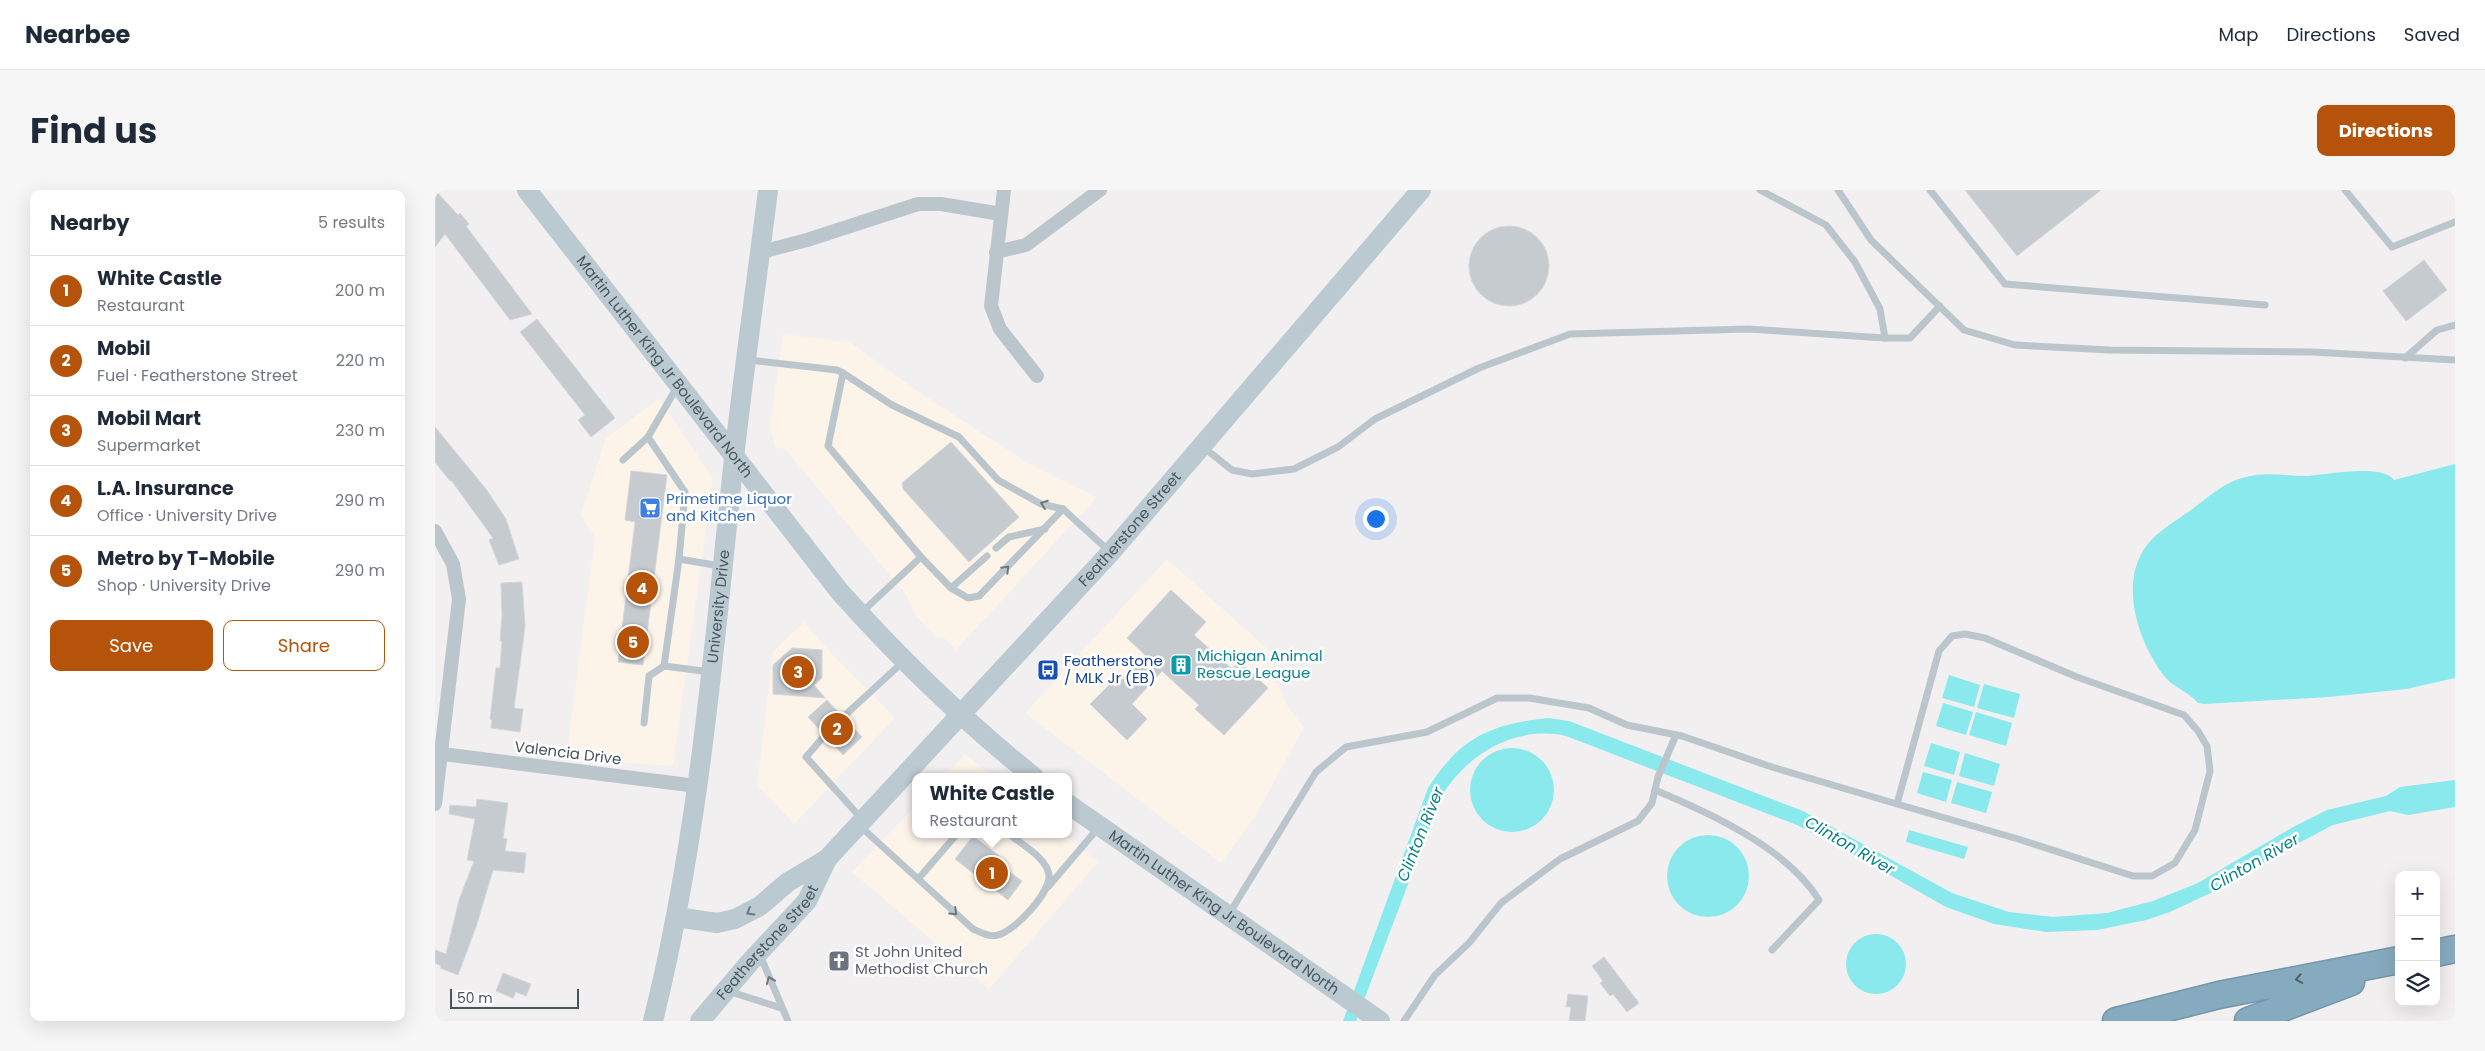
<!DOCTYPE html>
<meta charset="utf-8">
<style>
body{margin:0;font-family:Poppins,sans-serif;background:#f6f6f7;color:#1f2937}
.controls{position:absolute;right:15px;bottom:15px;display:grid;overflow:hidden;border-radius:10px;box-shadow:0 5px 20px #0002}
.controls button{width:45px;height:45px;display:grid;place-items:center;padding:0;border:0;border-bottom:1px solid #e0e1e3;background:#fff;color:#1f2937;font:25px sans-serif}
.scale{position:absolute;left:15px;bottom:12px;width:129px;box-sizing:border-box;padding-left:5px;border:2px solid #47565d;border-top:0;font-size:14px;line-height:18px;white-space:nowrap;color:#47565d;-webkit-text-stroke:4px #fff;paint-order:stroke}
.you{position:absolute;left:940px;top:328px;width:18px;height:18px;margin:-12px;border:4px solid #fff;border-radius:50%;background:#1a73e8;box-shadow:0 0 0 8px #1a73e833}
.badge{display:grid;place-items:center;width:32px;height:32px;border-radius:50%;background:#b45309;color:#fff;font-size:16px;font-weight:700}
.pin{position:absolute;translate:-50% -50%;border:2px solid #fff;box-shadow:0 1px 5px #0006}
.popup{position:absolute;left:477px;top:583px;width:160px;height:65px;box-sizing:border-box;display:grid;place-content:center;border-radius:10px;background:#fff;filter:drop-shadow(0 1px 4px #0005);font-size:16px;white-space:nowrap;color:#747a83}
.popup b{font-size:19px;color:#1f2937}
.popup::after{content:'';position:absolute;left:50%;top:100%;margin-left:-10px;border:10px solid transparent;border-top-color:#fff}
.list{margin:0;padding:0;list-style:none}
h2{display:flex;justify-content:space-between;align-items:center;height:65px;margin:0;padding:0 20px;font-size:21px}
h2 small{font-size:16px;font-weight:400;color:#747a83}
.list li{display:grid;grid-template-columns:32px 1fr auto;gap:15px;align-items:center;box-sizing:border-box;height:70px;padding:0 20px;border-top:1px solid #e0e1e3}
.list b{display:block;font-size:19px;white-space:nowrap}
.list p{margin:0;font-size:16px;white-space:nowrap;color:#747a83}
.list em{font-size:16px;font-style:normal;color:#747a83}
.actions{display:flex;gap:10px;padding:15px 20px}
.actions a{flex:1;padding:11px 0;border:1px solid #b45309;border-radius:10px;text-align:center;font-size:18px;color:#b45309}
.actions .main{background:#b45309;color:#fff}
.icon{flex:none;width:28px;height:28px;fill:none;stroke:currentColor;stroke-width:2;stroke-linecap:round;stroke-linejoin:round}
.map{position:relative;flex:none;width:2020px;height:831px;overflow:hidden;border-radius:10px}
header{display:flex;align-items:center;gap:30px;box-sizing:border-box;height:70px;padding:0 25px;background:#fff;border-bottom:1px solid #e0e1e3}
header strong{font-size:24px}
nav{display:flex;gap:28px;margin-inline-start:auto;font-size:18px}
.intro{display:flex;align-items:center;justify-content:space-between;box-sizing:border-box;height:120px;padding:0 30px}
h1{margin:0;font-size:35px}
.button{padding:12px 22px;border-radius:10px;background:#b45309;color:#fff;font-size:18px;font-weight:700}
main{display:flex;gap:30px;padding:0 30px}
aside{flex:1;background:#fff;border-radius:10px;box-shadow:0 5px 20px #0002}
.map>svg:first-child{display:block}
.commercial{fill:#fcf3e9}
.water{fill:#8ae9ed}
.building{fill:#c6cbcf;stroke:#d3d7db}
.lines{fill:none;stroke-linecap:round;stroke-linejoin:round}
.highway-casing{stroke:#7297aa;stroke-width:29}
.lane{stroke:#bbc6cc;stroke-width:7}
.street{stroke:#bbc6cc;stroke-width:14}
.secondary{stroke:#bbc9d1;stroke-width:20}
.highway{stroke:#87abbe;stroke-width:26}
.oneway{stroke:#6a787e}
.oneway2{stroke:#6a7880}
.oneway3{stroke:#4d5e67}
.labels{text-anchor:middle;stroke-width:5;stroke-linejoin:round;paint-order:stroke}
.street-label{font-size:15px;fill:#47565d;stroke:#fff}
.shop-label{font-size:15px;fill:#366cbe;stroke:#fff;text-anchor:start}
.culture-label{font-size:15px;fill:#0d838f;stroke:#fff;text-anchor:start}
.transit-label{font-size:15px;fill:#164399;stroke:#fff;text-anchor:start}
.worship-label{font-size:15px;fill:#5b616d;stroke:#fff;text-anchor:start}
.water-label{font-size:16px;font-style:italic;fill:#0c8185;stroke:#fff}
</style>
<header>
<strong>Nearbee</strong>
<nav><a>Map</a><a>Directions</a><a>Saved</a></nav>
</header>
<div class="intro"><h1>Find us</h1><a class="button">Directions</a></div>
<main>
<aside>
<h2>Nearby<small>5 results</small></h2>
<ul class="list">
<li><span class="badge">1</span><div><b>White Castle</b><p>Restaurant</p></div><em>200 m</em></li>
<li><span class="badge">2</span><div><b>Mobil</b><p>Fuel · Featherstone Street</p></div><em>220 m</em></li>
<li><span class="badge">3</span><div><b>Mobil Mart</b><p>Supermarket</p></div><em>230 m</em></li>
<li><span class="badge">4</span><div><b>L.A. Insurance</b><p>Office · University Drive</p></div><em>290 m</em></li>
<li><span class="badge">5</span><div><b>Metro by T-Mobile</b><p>Shop · University Drive</p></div><em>290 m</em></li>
</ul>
<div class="actions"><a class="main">Save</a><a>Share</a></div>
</aside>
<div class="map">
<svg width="2020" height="831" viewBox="0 0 2020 831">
<rect width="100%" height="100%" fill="#f2eff0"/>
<g class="commercial">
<polygon points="348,144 415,152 478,198 593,273 662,307 521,460 507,446 502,448 480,425 472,406 350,259 340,257 335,236"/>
<polygon points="224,208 278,288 238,576 131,569 160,347 146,325 171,248"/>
<polygon points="732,369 838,464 839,488 853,517 869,537 820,627 786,673 590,523"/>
<polygon points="369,432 399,466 460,528 359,634 322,595 338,462"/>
<polygon points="530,564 558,587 508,587"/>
<polygon points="481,615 481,644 629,644 663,672 554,799 417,682"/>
</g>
<g class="water">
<path d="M2020,274V488L1971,499L1894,507L1769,514L1763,513C1755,504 1746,500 1736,493C1729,487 1722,477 1718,469C1699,437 1687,387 1712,355C1723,341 1742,330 1756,320C1772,308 1788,293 1807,288C1831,281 1848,286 1871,286C1890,285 1948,273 1959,290Z"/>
<polygon points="1514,485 1545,495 1539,517 1507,508"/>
<polygon points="1549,494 1585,504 1579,528 1542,518"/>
<polygon points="1508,513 1538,522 1531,545 1501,536"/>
<polygon points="1541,522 1577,533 1571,556 1534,545"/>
<path d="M1113,528L1134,531L1368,621L1517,703L1574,722L1618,727L1672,723L1718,711L1763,693L1860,636L1892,620L1951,606L1965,597L2020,590V617L1973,625L1955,621L1898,635L1826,673L1782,700L1735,722L1711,730L1662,740L1611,742L1559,734L1511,717L1414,662L1362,635L1131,546C1080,535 1034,563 1007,605L921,831H908L993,598C1025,548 1054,534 1113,528Z"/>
<polygon points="1496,553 1525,562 1519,585 1489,576"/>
<circle cx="1077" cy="600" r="42"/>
<polygon points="1530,563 1565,574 1559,596 1524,586"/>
<polygon points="1488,582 1517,590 1511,612 1482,603"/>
<polygon points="1522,592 1557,602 1551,623 1516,613"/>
<polygon points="1474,640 1533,657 1529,669 1471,652"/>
<circle cx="1273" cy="686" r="41"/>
<circle cx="1441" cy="774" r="30"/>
</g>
<g class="building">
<polygon points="0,0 23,25 25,23 34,34 31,36 97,124 75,130 10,44 0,57"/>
<polygon points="1530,0 1666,0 1582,66"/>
<circle cx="1074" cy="76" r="40"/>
<polygon points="1989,70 2012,100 1971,131 1948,101"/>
<polygon points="102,129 180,228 156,247 143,230 150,225 85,142"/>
<polygon points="0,237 51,299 71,329 84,369 64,375 54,350 58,348 16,290 15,291 0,272"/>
<polygon points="516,252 584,327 534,372 468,299 467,293"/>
<polygon points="196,281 232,285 208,475 183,472 200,332 190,330"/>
<polygon points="87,392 90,437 79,518 88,519 85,542 56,538 57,530 55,529 61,478 65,478 67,451 65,451 67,425 66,393"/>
<polygon points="736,400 771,432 759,445 797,479 804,471 833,498 789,545 760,519 764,515 727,481 697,514 712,529 692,550 655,514 676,493 680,497 710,465 692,448"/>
<polygon points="357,458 387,460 387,488 379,495 390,508 338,504 338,475"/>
<polygon points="392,510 404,523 404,531 412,531 427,547 408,565 394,549 394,541 386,541 373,527"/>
<polygon points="42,609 73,613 68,648 72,649 70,661 91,663 89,683 58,680 41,737 23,785 5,778 6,776 0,773 0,760 11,764 24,710 39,671 32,670 40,629 14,624 15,615 41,617"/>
<polygon points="538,646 568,669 564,674 587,691 573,710 520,669"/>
<polygon points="1169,767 1204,813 1192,822 1178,804 1175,806 1165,793 1168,791 1157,776"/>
<polygon points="68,783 96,794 91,806 81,802 78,808 61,801"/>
<polygon points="1133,804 1153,806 1150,831 1134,831 1136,817 1131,817"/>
</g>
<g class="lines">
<g class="highway-casing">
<g id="highway">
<polyline points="2001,763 2020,759"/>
<polyline points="1681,831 1784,805 1964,770"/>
<polyline points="1813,831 1916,792"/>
</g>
</g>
<g class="lane">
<polyline points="1325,0 1391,35 1420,72 1445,119 1450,148"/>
<polyline points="1403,0 1436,50 1529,140 1580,155 1675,160 1878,162 2020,170"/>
<polyline points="1495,0 1570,94 1830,115"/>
<polyline points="1910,0 1957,57 2020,32"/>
<polyline points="1970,168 2002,140 2020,135"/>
<polyline points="313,170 402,180 408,183 393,256 486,367 427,422"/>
<polyline points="408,183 457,215 524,247 563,290 606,314 628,319 675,362"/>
<polyline points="242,197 213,247 250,302 244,369 229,476 276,482"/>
<polyline points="768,257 797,280 817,284 859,279 903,257 940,229 1044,178 1135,144 1313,139 1450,148 1475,148 1505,116"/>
<polyline points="188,270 213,247"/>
<polyline points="561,358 574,347 610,339"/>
<polyline points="486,367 516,398 533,408 544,406 628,319"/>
<polyline points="244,369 285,376"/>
<polyline points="516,398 552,366"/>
<polyline points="408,527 469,471"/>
<polyline points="209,533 214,486 229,476"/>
<polyline points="390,545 371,567 426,628"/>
<path d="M1220,600C1275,623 1352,658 1384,710L1337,760"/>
<path d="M426,637L538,739C545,742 555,748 563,745C580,741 616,702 614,685C612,668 586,654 574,644"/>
<polyline points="484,688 522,644"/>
<polyline points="613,697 664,637"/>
<polyline points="794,724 881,582 911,557 992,542 1062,508 1094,508 1154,518 1192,535 1247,546 1337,577 1462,614 1583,649 1698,686 1717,686 1740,673 1760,640 1775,581 1772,556 1763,541 1749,525 1642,487 1550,448 1530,444 1517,446 1504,461 1462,614"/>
<polyline points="325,765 353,831"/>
<polyline points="293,801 346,818"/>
<polyline points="969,831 1000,785 1034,753 1066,713 1125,669 1203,631 1217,613 1223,587 1241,545"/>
</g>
<g class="street">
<polyline points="569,0 556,116 565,139 602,186"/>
<polyline points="326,62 372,50 483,14 506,14 566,24"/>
<polyline points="561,62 591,55 665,0"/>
<polyline points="0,341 18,374 24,409 0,614"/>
<polyline points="0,563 262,596"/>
</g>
<g class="secondary">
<path id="s1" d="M92,0L405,402C465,469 529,531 599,587"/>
<path id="s2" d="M633,614L945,831"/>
<path id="s3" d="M241,727L282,733L300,729L325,716L353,692L392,669L676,362L986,0"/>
<path id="s4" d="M218,831C264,647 279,456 299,268C309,178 322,89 333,0"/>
<path id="s5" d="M265,831L315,772L372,711L392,669"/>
</g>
<use href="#highway" class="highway"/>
</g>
<defs><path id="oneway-chevron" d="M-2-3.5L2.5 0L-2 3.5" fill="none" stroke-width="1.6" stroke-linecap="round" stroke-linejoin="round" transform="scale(1.25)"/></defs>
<g class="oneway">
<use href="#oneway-chevron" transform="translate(609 314) rotate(-160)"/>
<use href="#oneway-chevron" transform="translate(571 379) rotate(-45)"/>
<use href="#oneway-chevron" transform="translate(519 722) rotate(43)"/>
<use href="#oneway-chevron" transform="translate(335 790) rotate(-112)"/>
</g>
<use class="oneway2" href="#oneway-chevron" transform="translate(315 722) rotate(149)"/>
<use class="oneway3" href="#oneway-chevron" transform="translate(1864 789) rotate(169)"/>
<defs>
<g id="supermarket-square" transform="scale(1.125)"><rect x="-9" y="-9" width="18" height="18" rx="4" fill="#3f7fe0" stroke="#fff"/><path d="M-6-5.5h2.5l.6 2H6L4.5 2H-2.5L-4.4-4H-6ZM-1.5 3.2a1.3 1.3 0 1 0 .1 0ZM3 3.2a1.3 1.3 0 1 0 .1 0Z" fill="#fff"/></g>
<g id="building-square" transform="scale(1.125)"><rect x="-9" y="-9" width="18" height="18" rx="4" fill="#0f9aa8" stroke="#fff"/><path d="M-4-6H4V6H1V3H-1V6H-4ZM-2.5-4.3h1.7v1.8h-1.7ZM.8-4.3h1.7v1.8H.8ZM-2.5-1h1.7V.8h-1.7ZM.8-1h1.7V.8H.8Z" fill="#fff"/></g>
<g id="bus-square" transform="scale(1.125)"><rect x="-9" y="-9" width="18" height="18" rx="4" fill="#1a4fb4" stroke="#fff"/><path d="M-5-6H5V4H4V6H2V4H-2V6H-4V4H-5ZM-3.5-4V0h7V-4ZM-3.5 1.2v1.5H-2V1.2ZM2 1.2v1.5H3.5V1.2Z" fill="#fff"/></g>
<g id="church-square" transform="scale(1.125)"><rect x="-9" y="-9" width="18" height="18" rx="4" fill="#6b7280" stroke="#fff"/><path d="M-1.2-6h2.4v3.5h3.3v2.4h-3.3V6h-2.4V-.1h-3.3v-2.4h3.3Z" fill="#fff"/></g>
</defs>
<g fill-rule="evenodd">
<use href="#supermarket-square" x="215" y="318"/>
<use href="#building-square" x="746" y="475"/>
<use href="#bus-square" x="613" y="480"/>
<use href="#church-square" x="404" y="771"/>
</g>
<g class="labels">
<g class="street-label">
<text dy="5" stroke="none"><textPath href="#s1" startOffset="224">Martin Luther King Jr Boulevard North</textPath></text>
<text dy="5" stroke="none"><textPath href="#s3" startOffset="618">Featherstone Street</textPath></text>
<text dy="5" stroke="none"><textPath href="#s4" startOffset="420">University Drive</textPath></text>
<text transform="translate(133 563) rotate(7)" y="5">Valencia Drive</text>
<text dy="5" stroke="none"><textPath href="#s2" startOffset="190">Martin Luther King Jr Boulevard North</textPath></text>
<text dy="5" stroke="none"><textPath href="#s5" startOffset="104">Featherstone Street</textPath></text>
</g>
<g class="shop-label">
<text x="231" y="314">Primetime Liquor<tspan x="231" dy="17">and Kitchen</tspan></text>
</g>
<g class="culture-label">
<text x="762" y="471">Michigan Animal<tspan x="762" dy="17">Rescue League</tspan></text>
</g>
<g class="transit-label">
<text x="629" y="476">Featherstone<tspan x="629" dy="17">/ MLK Jr (EB)</tspan></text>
</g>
<g class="worship-label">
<text x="420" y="767">St John United<tspan x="420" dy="17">Methodist Church</tspan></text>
</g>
<g class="water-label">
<text transform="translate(985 644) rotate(-68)" y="6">Clinton River</text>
<text transform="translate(1415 655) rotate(30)" y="6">Clinton River</text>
<text transform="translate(1819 672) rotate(-30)" y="6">Clinton River</text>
</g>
</g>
</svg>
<div class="controls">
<button>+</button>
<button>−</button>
<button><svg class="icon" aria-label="layers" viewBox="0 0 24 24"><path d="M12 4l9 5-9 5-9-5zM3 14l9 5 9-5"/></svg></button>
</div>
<div class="scale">50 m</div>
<div class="you"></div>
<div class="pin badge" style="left:557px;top:683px">1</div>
<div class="popup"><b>White Castle</b>Restaurant</div>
<div class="pin badge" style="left:402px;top:539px">2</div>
<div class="pin badge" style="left:363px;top:482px">3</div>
<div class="pin badge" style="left:207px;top:398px">4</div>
<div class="pin badge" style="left:198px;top:452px">5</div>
</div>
</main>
